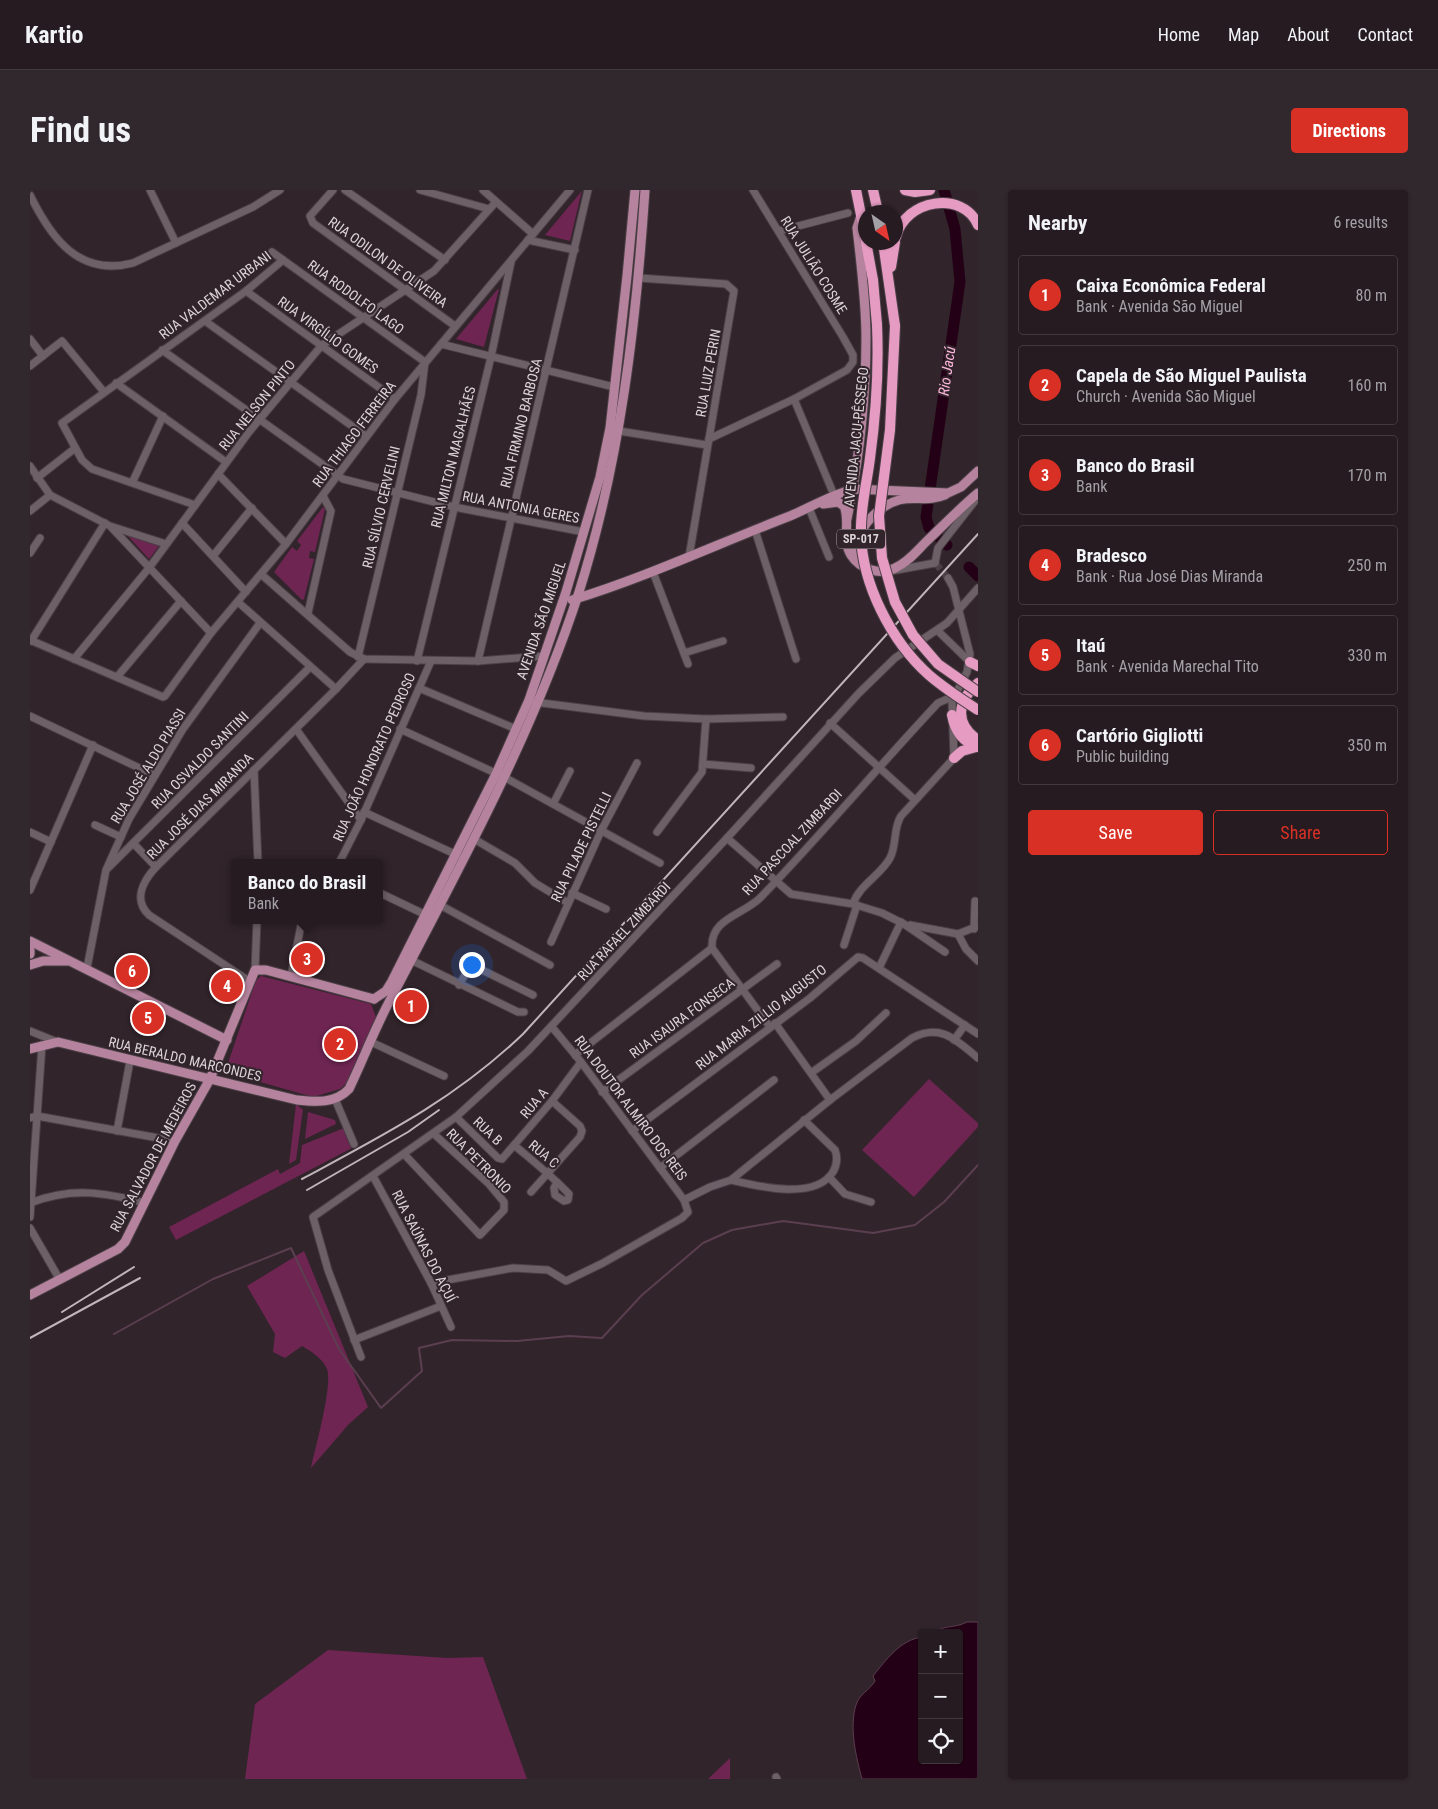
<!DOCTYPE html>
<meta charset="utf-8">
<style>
body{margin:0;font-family:"Roboto Condensed",sans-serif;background:#31282d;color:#f1f3f6}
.controls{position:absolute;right:15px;bottom:15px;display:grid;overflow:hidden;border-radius:5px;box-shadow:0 1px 4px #0004}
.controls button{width:45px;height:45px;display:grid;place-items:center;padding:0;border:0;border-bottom:1px solid #42393e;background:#251b20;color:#f1f3f6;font:25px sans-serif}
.compass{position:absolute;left:828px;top:15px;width:45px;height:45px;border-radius:50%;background:#251b20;box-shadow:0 1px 4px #0004;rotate:146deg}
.you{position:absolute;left:441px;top:774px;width:18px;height:18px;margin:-12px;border:4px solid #fff;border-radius:50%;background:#1a73e8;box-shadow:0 0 0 8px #1a73e833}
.badge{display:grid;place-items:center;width:32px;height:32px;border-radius:50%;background:#d93025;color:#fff;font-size:16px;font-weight:700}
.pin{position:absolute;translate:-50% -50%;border:2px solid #fff;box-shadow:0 1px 5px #0006}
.popup{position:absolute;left:201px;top:669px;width:152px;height:65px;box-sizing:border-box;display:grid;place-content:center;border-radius:5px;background:#251b20;filter:drop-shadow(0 1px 4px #0005);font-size:16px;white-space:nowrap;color:#a3a1a5}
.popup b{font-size:19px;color:#f1f3f6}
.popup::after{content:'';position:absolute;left:50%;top:100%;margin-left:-10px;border:10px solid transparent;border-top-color:#251b20}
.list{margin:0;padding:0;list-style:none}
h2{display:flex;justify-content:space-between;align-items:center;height:65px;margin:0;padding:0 20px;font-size:21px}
h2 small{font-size:16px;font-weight:400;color:#a3a1a5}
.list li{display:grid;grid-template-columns:32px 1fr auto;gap:15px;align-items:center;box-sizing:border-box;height:80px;margin:0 10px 10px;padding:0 10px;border:1px solid #42393e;border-radius:5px}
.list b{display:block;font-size:19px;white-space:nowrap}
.list p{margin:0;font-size:16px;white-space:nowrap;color:#a3a1a5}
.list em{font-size:16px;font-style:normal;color:#a3a1a5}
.actions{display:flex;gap:10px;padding:15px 20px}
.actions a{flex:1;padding:11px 0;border:1px solid #d93025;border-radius:5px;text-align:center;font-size:18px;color:#d93025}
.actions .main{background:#d93025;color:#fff}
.icon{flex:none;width:28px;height:28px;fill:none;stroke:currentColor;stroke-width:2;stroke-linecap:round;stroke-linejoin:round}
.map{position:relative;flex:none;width:948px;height:1589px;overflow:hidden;border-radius:5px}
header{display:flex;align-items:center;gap:30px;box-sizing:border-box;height:70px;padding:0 25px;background:#251b20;border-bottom:1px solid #42393e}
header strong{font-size:24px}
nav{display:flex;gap:28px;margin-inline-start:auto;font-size:18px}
.intro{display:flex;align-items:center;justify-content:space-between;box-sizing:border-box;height:120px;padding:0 30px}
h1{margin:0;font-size:35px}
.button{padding:12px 22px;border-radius:5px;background:#d93025;color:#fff;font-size:18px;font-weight:700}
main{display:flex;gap:30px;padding:0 30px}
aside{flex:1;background:#251b20;border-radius:5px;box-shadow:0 1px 4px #0004}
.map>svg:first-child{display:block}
.green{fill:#6e2552}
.water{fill:#240016;stroke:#5b3f50}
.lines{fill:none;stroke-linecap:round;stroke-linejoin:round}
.stream{stroke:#5b3f50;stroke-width:2}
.river{stroke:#240016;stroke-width:11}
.minor-tunnel{stroke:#4b3e45;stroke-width:7;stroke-dasharray:7 3.5;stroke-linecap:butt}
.minor-casing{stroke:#4b4046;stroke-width:9}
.major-casing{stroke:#4b4046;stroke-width:11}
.highway-casing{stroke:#4b4046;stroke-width:12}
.minor{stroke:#6e6067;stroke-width:7}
.major{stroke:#b6839e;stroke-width:9}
.highway{stroke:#e69bc3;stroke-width:10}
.rail{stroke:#c0b6ba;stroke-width:2}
.highway-bridge-casing{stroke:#4b4046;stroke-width:12;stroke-linecap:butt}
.highway-bridge{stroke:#e69bc3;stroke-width:10}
.labels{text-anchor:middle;stroke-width:4;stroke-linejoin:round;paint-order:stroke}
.shield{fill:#31242b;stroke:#a99ea3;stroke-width:1}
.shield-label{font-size:12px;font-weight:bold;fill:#dcd3d7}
.street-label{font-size:14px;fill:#dcd3d7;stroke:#31242b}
.water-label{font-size:15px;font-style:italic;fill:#fdb6db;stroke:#31242b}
</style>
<header>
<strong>Kartio</strong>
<nav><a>Home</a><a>Map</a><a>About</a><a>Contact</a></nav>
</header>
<div class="intro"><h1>Find us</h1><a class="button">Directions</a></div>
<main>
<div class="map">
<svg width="948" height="1589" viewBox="0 0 948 1589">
<rect width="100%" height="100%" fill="#31242b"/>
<g class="green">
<polygon points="552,0 540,51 515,45 551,2"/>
<polygon points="469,99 454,157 426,149 468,99"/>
<polygon points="293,317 295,319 285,362 280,361 279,368 284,369 274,409 272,410 244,382 262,357 267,361 271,355 267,351"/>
<polygon points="97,345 129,356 119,369"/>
<polygon points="231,786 341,814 346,827 345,834 319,891 310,899 283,907 195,882 226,790"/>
<polygon points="899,889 948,933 948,937 884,1007 832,960"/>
<polygon points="266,914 273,920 266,970 259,974"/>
<polygon points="278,922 305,930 306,934 275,949"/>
<polygon points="314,938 322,958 146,1050 139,1037 248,979 250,984 270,973 272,955"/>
<path d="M274,1061L338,1217L318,1235L281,1278C285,1259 303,1195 297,1179C292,1168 282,1162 272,1156L255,1168L243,1162L245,1144L217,1096Z"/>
<polygon points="298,1460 417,1468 453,1467 497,1589 215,1589 225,1514"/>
<polygon points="700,1568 700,1589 678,1589"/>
</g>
<path class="water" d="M937,1432H948V1589H832C826,1567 819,1537 826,1515C830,1503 839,1501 845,1491L843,1486C856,1470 870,1450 892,1447V1570H929V1443H902C917,1434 923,1439 937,1432Z"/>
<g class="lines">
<polyline class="stream" points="84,1144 183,1089 261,1058 309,1159 351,1218 392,1181 389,1158 422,1150 487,1151 539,1146 572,1148 612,1105 673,1053 702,1040 753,1031 843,1043 885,1035 914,1012 948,975"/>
<g class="river">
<polyline points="914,0 925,39 930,92 896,327 899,338 917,355"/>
<polyline points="939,377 948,386"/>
</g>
<polyline class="minor-tunnel" points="906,374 918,388"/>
<g class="minor-casing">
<g id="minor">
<polyline points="120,0 146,53"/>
<polyline points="303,0 280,26 283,33 425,136"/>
<polyline points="315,0 415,70"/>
<polyline points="390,0 459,19"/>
<polyline points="453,0 503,44"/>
<path d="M0,5C21,48 49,87 103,73L223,17L250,0"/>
<polyline points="749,41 818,23"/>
<polyline points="498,50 545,60"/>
<polyline points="242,62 395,172 391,205 328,467"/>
<polyline points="609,88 696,94 704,101 659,367"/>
<polyline points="216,101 365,209"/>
<polyline points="175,131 336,246"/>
<polyline points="0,149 13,166"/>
<polyline points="411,154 584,197"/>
<polyline points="132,160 313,289 424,317 554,342"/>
<polyline points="0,176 32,151 74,202"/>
<polyline points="86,193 196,272"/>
<polyline points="764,209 804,305"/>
<polyline points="589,241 677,255"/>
<polyline points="679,249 764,209 817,180 823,172 823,165 813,147 723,0"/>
<polyline points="0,276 20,305 80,336 136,354"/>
<polyline points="188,284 256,354"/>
<polyline points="7,288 44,259"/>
<polyline points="103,291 133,226"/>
<polyline points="165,315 62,279 52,270 32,233 216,101 253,70"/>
<polyline points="779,318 799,367"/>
<polyline points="0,321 20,305"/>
<polyline points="152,333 216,402"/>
<polyline points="82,338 181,443"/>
<polyline points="725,340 766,469"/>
<polyline points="0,363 10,348"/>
<polyline points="183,366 222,318"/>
<polyline points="905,373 908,358 948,307"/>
<polyline points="861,381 905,373"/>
<polyline points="623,382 658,474"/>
<polyline points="232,385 320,462 334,469 448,471 514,466"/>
<polyline points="208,412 306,499"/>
<polyline points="278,423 301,321 293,306"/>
<polyline points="908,441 940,472"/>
<polyline points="0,450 133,507 135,506 181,443 256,354 365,209 540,0"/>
<polyline points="1,451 75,333"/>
<polyline points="654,463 693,451"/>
<polyline points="44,469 119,378 219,242 292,155 404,81 465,13"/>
<polyline points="387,471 461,167 481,72"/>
<polyline points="448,471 558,0"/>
<polyline points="87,487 151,411"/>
<polyline points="389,498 486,539"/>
<polyline points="504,512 614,526 676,529 753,527"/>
<polyline points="0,526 124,585"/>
<polyline points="800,533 885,610"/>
<polyline points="266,539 331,630"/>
<polyline points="370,539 474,587 630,673"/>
<polyline points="673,574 721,578"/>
<polyline points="224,580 228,673"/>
<polyline points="523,614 540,581"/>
<polyline points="334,622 427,665"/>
<polyline points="65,635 91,647"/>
<polyline points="0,642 21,652"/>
<polyline points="627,642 672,582 676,529"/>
<polyline points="697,648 761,704 823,714 852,723 874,734 915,762"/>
<polyline points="444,649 485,673 505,693 538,713"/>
<polyline points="104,654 126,677"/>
<polyline points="309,673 331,630 401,471"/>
<polyline points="78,678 280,477"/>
<polyline points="0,700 63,555"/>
<polyline points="350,703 396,725"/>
<polyline points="542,703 576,719"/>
<path d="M823,714C829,695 851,685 860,668C867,655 863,638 871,626L924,568L922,511L937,482L940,464L923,397L918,388"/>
<polyline points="410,715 520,775"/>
<polyline points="880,735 928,744 948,736"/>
<polyline points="944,739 945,711"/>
<polyline points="928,744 936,759 948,771"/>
<polyline points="521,752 571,641 607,573"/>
<polyline points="814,755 827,715"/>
<polyline points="682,758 740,837"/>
<polyline points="381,770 488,822 494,822"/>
<polyline points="57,778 76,680 99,629 153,539 230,433"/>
<polyline points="849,778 871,732"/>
<polyline points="225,780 227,730"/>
<polyline points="261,786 272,730"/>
<path d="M219,791L119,725C103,710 113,691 126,677L306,499L334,469"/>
<polyline points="429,795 439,778 446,777 503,805"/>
<polyline points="745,833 800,910"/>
<polyline points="0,841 27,852"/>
<polyline points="924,850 935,835"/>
<polyline points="341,852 414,886"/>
<path d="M545,865L682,758C680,728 714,725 731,707C792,644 848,577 908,513L924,506"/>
<polyline points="781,883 826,851 856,823"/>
<polyline points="572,902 747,774"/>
<polyline points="305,909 324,954"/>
<polyline points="426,927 468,968 472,969 522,911 551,872"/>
<polyline points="0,928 7,926 145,951"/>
<polyline points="87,941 100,871"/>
<polyline points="602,941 780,808 828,767 833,768 948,844"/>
<path d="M484,955C503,971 522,986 539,1004L538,1010L534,1011L525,1005L524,998L527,992"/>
<polyline points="374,964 450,1045 474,1020 474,1012 459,994 404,944"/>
<polyline points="630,978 744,890"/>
<polyline points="343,986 401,1093 421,1137"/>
<polyline points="799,987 815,1004 841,1012"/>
<path d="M701,990C727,996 785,1011 803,982C807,975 808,968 805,960L774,930"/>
<polyline points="501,1002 550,947 552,941 550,936 522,911"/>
<path d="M654,1010L680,997L701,990L800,910L882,848C911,833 926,850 948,868"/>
<path d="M0,1013C42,997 73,1002 115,1013"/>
<polyline points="0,1027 12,855"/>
<polyline points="0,1038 30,1090"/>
<polyline points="401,1093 483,1078 518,1080 536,1091 573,1073 652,1028 658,1022 654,1010 551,872 522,837"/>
<polyline points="324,1150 411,1116"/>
<polyline points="331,1167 298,1080 283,1027 426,927 498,861 697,648 829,503 865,468 917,433 948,398"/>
<polyline points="746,1587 747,1589"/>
</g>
</g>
<g class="major-casing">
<g id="major">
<path d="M793,314L808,312L814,316C821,332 811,349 821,365C830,379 850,386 865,378C879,372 889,358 900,348C916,333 931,317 948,303"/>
<path d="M817,329C829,270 836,208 836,148C836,111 831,74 827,38L831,26"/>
<path d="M827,370C821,344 845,317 869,310C885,306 899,312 915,305"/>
<path d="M542,410C617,387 687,354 760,326C781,317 801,305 823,299L918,303L931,297L948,281"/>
<polyline points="0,751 197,850"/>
<polyline points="0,760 0,764"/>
<polyline points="0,775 13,771 37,771"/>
<polyline points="344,809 356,801 361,793 466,584 499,510 536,402 570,287 580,238 597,86 605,0"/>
<path d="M0,859L28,852L267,910C285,912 305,914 319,899C332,872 343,843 357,816C427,682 502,547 549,402C590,272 606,136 615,0"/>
<polyline points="0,1105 88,1059 95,1052 145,951 180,889 225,780 236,780 344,809"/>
</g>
</g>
<g class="highway-casing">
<g id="highway">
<polyline points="826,0 836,50"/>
<polyline points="843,0 848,22"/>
<polyline points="875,0 885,2 900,0"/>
<path d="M866,47C875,9 933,0 948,35"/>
<polyline points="836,52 843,90 847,135"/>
<polyline points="853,52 865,136"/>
<polyline points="861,77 865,52"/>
<polyline points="940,472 948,476"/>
<path d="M948,493C927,511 924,533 948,550"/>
<path d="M922,525C925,541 932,552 948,557"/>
<polyline points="924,568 932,561 946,557"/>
</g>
</g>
<use href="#minor" class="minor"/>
<use href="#major" class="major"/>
<use href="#highway" class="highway"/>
<g class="rail">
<path d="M272,989C354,945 425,909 493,844L948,344"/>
<polyline points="277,1000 378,942 409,920"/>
<polyline points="32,1122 104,1077"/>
<polyline points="0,1148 110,1088"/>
</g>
<g class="highway-bridge-casing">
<g id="highway-bridge">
<path d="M847,135C849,180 846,224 840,268C837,293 830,318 831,344C832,394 861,451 899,485C914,498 931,509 948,520"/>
<polyline points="865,136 860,240 849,326 852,368 865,412 883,445 908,474 948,502"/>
</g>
</g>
<use href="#highway-bridge" class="highway-bridge"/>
</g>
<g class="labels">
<rect class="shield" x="807" y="339.5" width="48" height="19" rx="4"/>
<g class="shield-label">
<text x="831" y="353">SP-017</text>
</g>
<g class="street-label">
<text transform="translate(358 72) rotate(36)" y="5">RUA ODILON DE OLIVEIRA</text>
<text transform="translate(784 75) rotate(58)" y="5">RUA JULIÃO COSME</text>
<text transform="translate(185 105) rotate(-37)" y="5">RUA VALDEMAR URBANI</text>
<text transform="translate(326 107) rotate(36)" y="5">RUA RODOLFO LAGO</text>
<text transform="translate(298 145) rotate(36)" y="5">RUA VIRGÍLIO GOMES</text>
<text transform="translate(678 183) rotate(-80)" y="5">RUA LUIZ PERIN</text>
<text transform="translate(227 215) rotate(-51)" y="5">RUA NELSON PINTO</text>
<text transform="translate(491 233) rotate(-76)" y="5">RUA FIRMINO BARBOSA</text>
<text transform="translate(324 244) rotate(-53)" y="5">RUA THIAGO FERREIRA</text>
<text transform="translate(826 247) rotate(-84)" y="5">AVENIDA JACU-PÊSSEGO</text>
<text transform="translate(423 267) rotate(-76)" y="5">RUA MILTON MAGALHÃES</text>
<text transform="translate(351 317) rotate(-77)" y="5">RUA SÍLVIO CERVELINI</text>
<text transform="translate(491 317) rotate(11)" y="5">RUA ANTONIA GERES</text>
<text transform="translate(511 430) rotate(-71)" y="5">AVENIDA SÃO MIGUEL</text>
<text transform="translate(344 567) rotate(-66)" y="5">RUA JOÃO HONORATO PEDROSO</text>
<text transform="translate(170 570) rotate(-45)" y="5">RUA OSVALDO SANTINI</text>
<text transform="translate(118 576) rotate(-59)" y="5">RUA JOSÉ ALDO PIASSI</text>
<text transform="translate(170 616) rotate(-45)" y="5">RUA JOSÉ DIAS MIRANDA</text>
<text transform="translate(762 652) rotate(-47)" y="5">RUA PASCOAL ZIMBARDI</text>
<text transform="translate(551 657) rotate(-64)" y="5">RUA PILADE PISTELLI</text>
<text transform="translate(594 741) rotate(-47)" y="5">RUA RAFAEL ZIMBARDI</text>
<text transform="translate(731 827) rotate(-38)" y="5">RUA MARIA ZILLIO AUGUSTO</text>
<text transform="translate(652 828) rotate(-36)" y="5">RUA ISAURA FONSECA</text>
<text transform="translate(155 869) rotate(13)" y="5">RUA BERALDO MARCONDES</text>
<text transform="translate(504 913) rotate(-50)" y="5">RUA A</text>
<text transform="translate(601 918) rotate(53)" y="5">RUA DOUTOR ALMIRO DOS REIS</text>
<text transform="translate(458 941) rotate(44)" y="5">RUA B</text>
<text transform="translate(514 964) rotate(40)" y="5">RUA C</text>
<text transform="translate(123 967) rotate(-62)" y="5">RUA SALVADOR DE MEDEIROS</text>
<text transform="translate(449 971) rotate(45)" y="5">RUA PETRONIO</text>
<text transform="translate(394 1056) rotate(63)" y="5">RUA SAÚNAS DO AÇUÍ</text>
</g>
<g class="water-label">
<text transform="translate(917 181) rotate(-82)" y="5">Rio Jacú</text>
</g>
</g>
</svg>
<div class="controls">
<button>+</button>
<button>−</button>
<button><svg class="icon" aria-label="locate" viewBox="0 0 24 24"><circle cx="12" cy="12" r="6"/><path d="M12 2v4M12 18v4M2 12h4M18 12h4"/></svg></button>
</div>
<svg class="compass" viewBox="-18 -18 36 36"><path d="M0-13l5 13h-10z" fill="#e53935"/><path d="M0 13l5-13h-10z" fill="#a3a1a5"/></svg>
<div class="you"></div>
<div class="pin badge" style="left:381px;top:816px">1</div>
<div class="pin badge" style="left:310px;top:854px">2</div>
<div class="pin badge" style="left:277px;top:769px">3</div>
<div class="popup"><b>Banco do Brasil</b>Bank</div>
<div class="pin badge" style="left:197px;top:796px">4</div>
<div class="pin badge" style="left:118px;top:828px">5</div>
<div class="pin badge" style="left:102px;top:781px">6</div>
</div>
<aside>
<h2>Nearby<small>6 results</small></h2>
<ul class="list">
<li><span class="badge">1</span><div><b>Caixa Econômica Federal</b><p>Bank · Avenida São Miguel</p></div><em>80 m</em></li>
<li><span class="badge">2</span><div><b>Capela de São Miguel Paulista</b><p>Church · Avenida São Miguel</p></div><em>160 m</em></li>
<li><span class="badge">3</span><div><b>Banco do Brasil</b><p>Bank</p></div><em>170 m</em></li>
<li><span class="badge">4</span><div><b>Bradesco</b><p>Bank · Rua José Dias Miranda</p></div><em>250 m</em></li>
<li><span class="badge">5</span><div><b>Itaú</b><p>Bank · Avenida Marechal Tito</p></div><em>330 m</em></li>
<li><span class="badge">6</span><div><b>Cartório Gigliotti</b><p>Public building</p></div><em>350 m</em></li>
</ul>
<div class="actions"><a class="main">Save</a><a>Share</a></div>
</aside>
</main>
